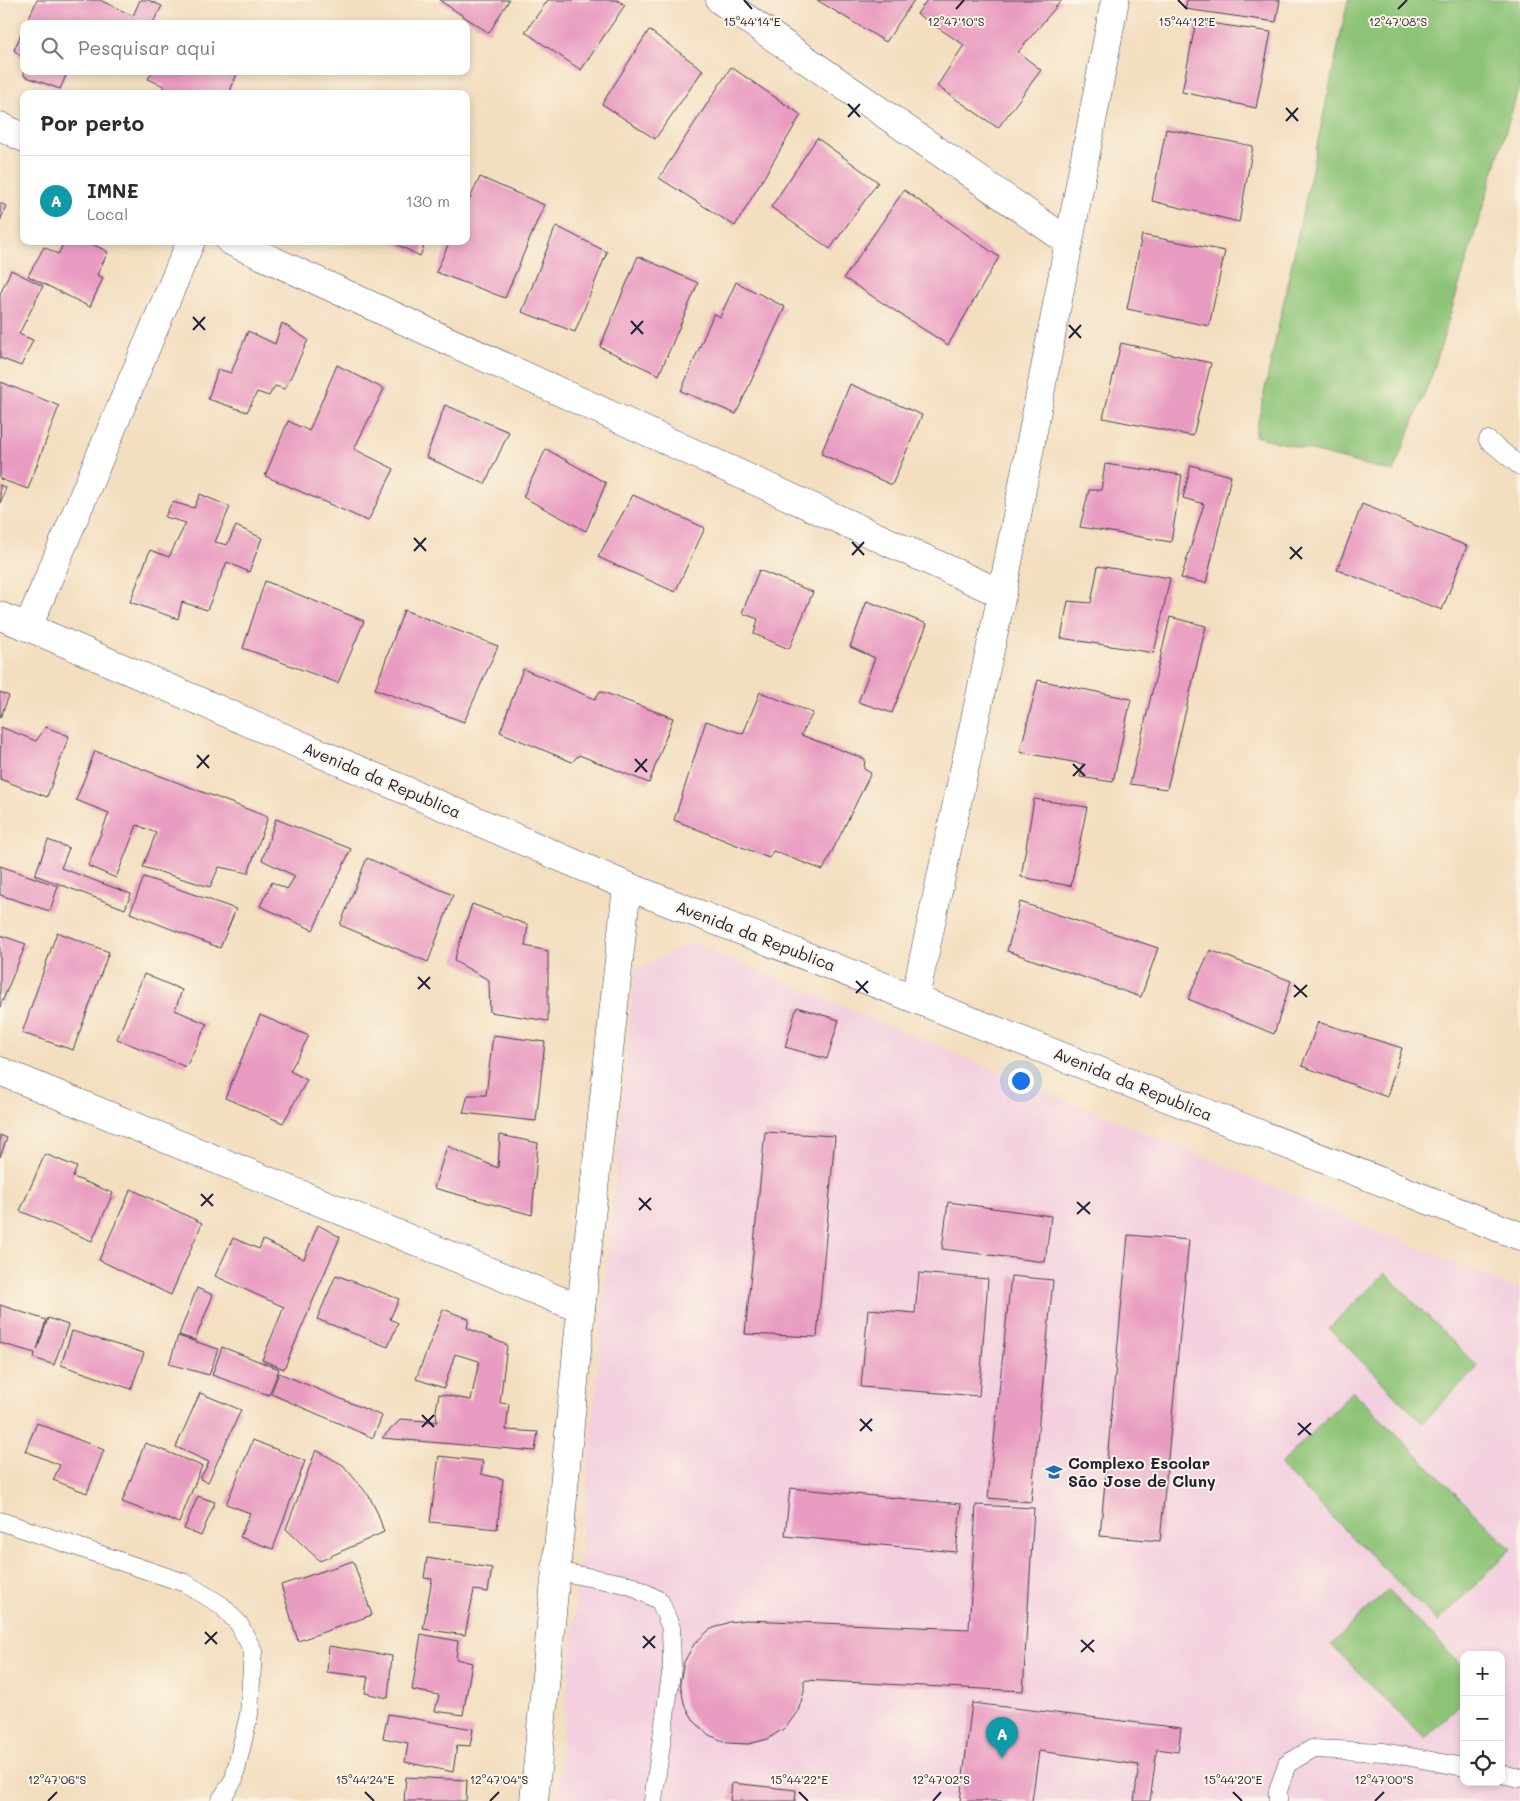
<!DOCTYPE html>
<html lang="pt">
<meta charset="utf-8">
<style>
body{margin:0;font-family:Mali,sans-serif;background:#f7f7f7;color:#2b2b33}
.controls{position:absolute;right:15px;bottom:15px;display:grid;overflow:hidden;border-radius:10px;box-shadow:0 2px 8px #0003}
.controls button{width:45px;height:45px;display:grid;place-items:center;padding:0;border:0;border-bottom:1px solid #e1e1e2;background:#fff;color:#2b2b33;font:25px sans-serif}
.you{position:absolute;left:1020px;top:1080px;width:18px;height:18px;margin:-12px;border:4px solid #fff;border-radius:50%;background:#1a73e8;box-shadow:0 0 0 8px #1a73e833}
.badge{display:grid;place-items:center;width:32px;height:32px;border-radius:50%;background:#1f6fb2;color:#fff;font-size:16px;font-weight:700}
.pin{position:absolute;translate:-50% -41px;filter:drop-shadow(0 1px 2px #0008)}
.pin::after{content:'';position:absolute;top:26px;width:18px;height:15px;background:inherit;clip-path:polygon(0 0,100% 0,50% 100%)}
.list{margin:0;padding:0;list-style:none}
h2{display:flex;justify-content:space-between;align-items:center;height:65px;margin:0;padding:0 20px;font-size:21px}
h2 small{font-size:16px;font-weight:400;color:#7c7c81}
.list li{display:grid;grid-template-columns:32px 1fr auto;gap:15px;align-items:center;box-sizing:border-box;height:90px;padding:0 20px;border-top:1px solid #e1e1e2}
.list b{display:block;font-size:19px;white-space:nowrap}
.list p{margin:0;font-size:16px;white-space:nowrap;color:#7c7c81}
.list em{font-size:16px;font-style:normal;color:#7c7c81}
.icon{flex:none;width:28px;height:28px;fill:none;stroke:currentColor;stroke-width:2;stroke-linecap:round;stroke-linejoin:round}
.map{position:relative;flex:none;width:1520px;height:1801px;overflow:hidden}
.search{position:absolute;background:#fff;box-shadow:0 2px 8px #0003;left:20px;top:20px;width:450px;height:55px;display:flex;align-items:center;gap:12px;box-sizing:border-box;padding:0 18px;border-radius:10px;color:#7c7c81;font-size:19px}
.panel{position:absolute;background:#fff;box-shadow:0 2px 8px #0003;left:20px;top:90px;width:450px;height:155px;border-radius:10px}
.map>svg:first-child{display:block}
.built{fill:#f3cfdf;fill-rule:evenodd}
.green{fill:#8cc376;stroke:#577258}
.building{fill:#e99cc1}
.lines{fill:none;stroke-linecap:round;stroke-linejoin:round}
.service-casing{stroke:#413e4f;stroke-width:19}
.minor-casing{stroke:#413e4f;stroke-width:29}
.tertiary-casing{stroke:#413e4f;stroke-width:29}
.service{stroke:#fff;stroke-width:18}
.minor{stroke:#fff;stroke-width:28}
.tertiary{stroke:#fff;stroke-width:28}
.ticks{fill:none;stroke:#22223b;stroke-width:2}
.labels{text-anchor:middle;stroke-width:4;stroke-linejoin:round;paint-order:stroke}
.street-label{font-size:16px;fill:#22223b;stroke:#fcf5e5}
.poi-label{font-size:16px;font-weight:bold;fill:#22223b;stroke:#fcf5e5;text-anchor:start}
.ticks-label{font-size:12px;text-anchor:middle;fill:#22223b;stroke:#fcf5e5;stroke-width:4;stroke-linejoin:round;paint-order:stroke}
</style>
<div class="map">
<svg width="1520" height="1801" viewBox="0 0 1520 1801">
<rect width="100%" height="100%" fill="#fcf5e5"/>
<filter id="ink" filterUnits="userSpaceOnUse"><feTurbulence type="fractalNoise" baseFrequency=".02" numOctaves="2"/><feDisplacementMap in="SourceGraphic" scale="10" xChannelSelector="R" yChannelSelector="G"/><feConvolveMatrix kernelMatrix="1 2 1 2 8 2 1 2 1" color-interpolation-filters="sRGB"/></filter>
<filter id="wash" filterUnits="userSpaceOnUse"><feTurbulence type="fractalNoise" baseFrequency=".0096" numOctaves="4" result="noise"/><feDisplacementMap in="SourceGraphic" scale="20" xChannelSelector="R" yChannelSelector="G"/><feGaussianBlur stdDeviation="1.12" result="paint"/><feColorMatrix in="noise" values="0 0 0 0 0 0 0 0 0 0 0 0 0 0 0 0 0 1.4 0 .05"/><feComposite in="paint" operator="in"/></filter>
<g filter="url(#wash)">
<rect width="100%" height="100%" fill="#f3dec0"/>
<path class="built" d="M691,943L1520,1290V1801H557L635,970ZM1464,1655H1501V1782H1464Z"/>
<g class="green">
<polygon points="1348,0 1520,0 1520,84 1431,378 1393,472 1255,436"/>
<polygon points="1385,1273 1478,1367 1422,1423 1329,1328"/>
<polygon points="1353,1391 1511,1549 1438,1622 1280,1465"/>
<polygon points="1387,1590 1464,1667 1464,1700 1425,1739 1331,1645"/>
</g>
<g id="blocks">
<g class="building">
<polygon points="37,0 100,0 133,16 140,0 148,0 162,6 152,24 26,24"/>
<polygon points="439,0 509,0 489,33"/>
<polygon points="548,0 617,0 625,5 581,70 525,32"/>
<polygon points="817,0 914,0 886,42"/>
<polygon points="927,0 1062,0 1018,52 1041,70 998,128 937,86 964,45 917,14"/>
<polygon points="1187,0 1280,0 1276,22 1185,9"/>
<polygon points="1196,21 1271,32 1256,108 1182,92"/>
<polygon points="24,28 24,59 14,50"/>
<polygon points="649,30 703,70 655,139 602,104"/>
<polygon points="731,67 801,115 735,226 659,178"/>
<polygon points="24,71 68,71 60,89 24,76"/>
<polygon points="153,71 238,71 229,94 161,94 164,86 148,79"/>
<polygon points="1166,129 1253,146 1239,222 1152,201"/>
<polygon points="817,138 878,182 830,249 771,207"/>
<polygon points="480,177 544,205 505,298 436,272 450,241 466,241 466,207"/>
<polygon points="904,190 999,257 948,345 844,278"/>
<polygon points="0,203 6,206 0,221"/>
<polygon points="556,226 607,252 575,332 522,312"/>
<polygon points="1142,235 1225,251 1209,326 1127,309"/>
<polygon points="65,241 87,241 108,252 97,275 103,278 90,307 28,276 44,247 58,254"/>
<polygon points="390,241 426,241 420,256"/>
<polygon points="638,256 698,283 659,375 600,347"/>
<polygon points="11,270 43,286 19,334 33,340 21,366 0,358 0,294"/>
<polygon points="736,282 785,307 736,414 681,391 714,313 720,317"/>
<polygon points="282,323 308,340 285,389 275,386 269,396 257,392 247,412 208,399 218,369 231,373 248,331 275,344"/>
<polygon points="1121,343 1211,363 1193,436 1103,418"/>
<polygon points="337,365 384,389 354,449 394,469 368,521 265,476 288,421 309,431"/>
<polygon points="1,382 59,406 28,489 0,479"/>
<polygon points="850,384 922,415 892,485 821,454"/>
<polygon points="445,405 509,432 485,484 426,457"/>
<polygon points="546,449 606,483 586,531 523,497"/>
<polygon points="1105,464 1182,475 1171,542 1080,527 1089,490 1101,490"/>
<polygon points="1191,465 1231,476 1206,583 1181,578 1204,504 1183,498"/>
<polygon points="0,485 6,488 0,503"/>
<polygon points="200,494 230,507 215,542 227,545 236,526 262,538 249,572 227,562 207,610 182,602 178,619 130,602 150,550 169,557 186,523 165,517 172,502 194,508"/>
<polygon points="633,495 705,528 675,592 598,557"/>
<polygon points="1362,504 1467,546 1442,610 1337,570"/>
<polygon points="1098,566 1170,578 1154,653 1061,638 1068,601 1091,603"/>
<polygon points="759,570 813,592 789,649 754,634 758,619 742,613"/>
<polygon points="265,581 364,621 338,683 243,648"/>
<polygon points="867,601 927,624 892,713 858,702 875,658 850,647"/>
<polygon points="404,610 498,646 464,722 375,689"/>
<polygon points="1170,617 1206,626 1167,789 1130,784"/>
<polygon points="523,669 595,699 600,691 673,718 649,783 579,755 572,762 500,732"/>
<polygon points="1038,680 1131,699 1113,782 1080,777 1083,764 1020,752"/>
<polygon points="0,692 9,696 0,718"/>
<polygon points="760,692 813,713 801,735 865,759 864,769 871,773 823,870 773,851 769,858 674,820 706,721 743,734"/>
<polygon points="1,727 36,741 46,727 69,736 47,797 0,779"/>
<polygon points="95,751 268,817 248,873 219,867 210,887 143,867 156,833 137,825 116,878 88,866 109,813 76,800"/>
<polygon points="1034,799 1087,807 1071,886 1021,877"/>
<polygon points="276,819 351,849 313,930 260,906 272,882 287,889 295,876 262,860"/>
<polygon points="48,840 69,848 61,868 131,894 125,909 35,875"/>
<polygon points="367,858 453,895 428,962 340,925"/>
<polygon points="0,866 58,886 50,911 0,895"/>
<polygon points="144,877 236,909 220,948 130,913"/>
<polygon points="1020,902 1158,948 1141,997 1007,951"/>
<polygon points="472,904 528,925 525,946 548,951 548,1021 490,1012 489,980 454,961"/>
<polygon points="57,932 109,952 73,1050 22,1033"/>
<polygon points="0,935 26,944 0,1007"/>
<polygon points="1210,950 1291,981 1274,1034 1188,999"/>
<polygon points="144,974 182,990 175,1010 207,1024 186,1067 117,1039"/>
<polygon points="797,1007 839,1020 827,1059 785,1047"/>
<polygon points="260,1015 309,1036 290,1071 307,1080 283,1123 225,1098"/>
<polygon points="1318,1022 1402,1048 1387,1097 1302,1066"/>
<polygon points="493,1035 545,1042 536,1121 463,1113 468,1095 486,1095"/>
<polygon points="765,1132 835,1136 817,1337 745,1334"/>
<polygon points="0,1135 7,1138 0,1157"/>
<polygon points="500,1135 538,1143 532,1215 434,1188 447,1146 498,1168"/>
<polygon points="45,1154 77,1167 73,1177 113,1193 92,1241 20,1211"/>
<polygon points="131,1189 202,1223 171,1295 99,1260"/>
<polygon points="948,1202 1051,1216 1045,1262 942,1249"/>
<polygon points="318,1225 340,1237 284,1369 262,1360 284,1307 215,1276 233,1238 259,1249 263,1240 304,1259"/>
<polygon points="1128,1235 1189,1240 1160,1541 1100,1536"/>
<polygon points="919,1273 988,1279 979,1396 861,1387 868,1309 915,1313"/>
<polygon points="336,1275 399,1299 390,1319 398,1323 388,1347 317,1319"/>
<polygon points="1011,1276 1053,1280 1031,1502 988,1498"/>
<polygon points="197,1288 213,1295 195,1340 179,1335"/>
<polygon points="0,1305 46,1320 37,1350 48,1318 68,1325 54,1365 34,1358 35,1353 0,1343"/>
<polygon points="443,1309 469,1319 467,1328 507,1345 500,1403 509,1404 506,1430 538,1432 535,1451 382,1438 401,1419 437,1422 436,1410 439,1394 471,1400 479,1361 455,1354 444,1388 416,1379"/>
<polygon points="72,1331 144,1353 131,1389 61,1365"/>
<polygon points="178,1336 218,1349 209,1375 169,1364"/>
<polygon points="222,1347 279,1369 269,1395 212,1375"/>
<polygon points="279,1373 382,1416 373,1438 271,1394"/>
<polygon points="200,1393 241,1410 208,1482 200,1479 209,1462 176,1447"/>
<polygon points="37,1423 104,1450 87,1493 53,1480 60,1465 25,1451"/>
<polygon points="253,1440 305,1461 273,1549 240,1537 250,1513 226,1504"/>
<polygon points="145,1443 202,1466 179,1523 122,1502"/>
<polygon points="316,1450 343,1465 369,1496 378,1514 384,1532 320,1561 286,1529"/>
<polygon points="439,1456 483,1461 481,1474 503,1479 497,1529 430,1522"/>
<polygon points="790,1488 961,1504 956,1552 785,1536"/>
<polygon points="198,1496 215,1502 201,1536 184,1529"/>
<polygon points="976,1505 1034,1508 1023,1691 804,1680 804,1692 798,1711 786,1727 768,1739 748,1744 728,1743 709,1735 694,1721 684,1703 680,1682 684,1662 694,1644 709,1630 729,1622 747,1620 969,1629"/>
<polygon points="427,1558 492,1568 488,1592 474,1590 465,1635 423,1629 432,1579 424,1578"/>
<polygon points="353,1561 372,1615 298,1641 281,1585"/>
<polygon points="421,1634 458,1641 456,1659 472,1663 463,1715 435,1711 439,1695 412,1690"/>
<polygon points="329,1646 392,1656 388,1698 365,1693 368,1677 327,1672"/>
<polygon points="972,1703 1181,1728 1178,1752 1157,1749 1150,1801 1134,1801 1139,1765 1039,1751 1032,1801 960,1801"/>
<polygon points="388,1714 473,1729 470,1746 457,1745 453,1772 405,1762 408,1743 383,1738"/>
<polygon points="406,1777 467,1780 466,1801 404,1801"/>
<polygon points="732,1783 796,1790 795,1801 730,1801"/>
</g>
</g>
</g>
<g filter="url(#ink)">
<use href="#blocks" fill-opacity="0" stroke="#413e4f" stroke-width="1"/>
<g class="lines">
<g class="service-casing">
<g id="service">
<polyline points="1488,440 1520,466"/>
<polyline points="0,1521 185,1583 221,1605 239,1624 253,1651 249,1714 234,1779 220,1801"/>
<polyline points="556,1571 630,1585 660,1601 671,1628 672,1667 653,1801"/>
<polyline points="1501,1774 1520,1778"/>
<polyline points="1278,1801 1278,1791 1287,1764 1312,1749 1384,1752 1464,1767"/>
</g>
</g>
<g class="minor-casing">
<g id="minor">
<polyline points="720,0 1069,242"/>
<polyline points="0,126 24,138"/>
<polyline points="230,241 1002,594"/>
<polyline points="28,627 191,241"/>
<polyline points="915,998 1002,594 1115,0"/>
<polyline points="0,1071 581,1309"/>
</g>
</g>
<g class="tertiary-casing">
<g id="tertiary">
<polyline points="0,616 28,627 627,886 1520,1236"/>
<polyline points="534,1801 581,1309 627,886"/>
</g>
</g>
<use href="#service" class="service"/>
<use href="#minor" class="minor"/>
<use href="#tertiary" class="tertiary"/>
</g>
</g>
<path class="ticks" d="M744,0L752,9M1178,0L1187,9M956,9L964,0M1398,9L1407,0M848,104L860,117M1286,108L1298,121M848,117L860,104M1286,121L1298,108M193,317L205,330M631,321L643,334M1069,325L1081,338M193,330L205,317M631,334L643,321M1069,338L1081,325M414,538L426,551M852,542L864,555M1290,547L1302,559M414,551L426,538M852,555L864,542M1290,559L1302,547M197,755L209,768M635,759L647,772M1073,764L1085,776M197,768L209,755M635,772L647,759M1073,776L1085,764M418,977L430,989M856,981L868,993M1294,985L1307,997M418,989L430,977M856,993L868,981M1294,997L1307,985M201,1194L213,1206M639,1198L651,1210M1077,1202L1090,1214M201,1206L213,1194M639,1210L651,1198M1077,1214L1090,1202M422,1415L434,1427M860,1419L872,1431M1298,1423L1311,1435M422,1427L434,1415M860,1431L872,1419M1298,1435L1311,1423M205,1632L217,1644M643,1636L655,1648M1081,1640L1094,1652M205,1644L217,1632M643,1648L655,1636M1081,1652L1094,1640M365,1792L374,1801M799,1792L808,1801M1233,1792L1242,1801M48,1801L57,1792M490,1801L499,1792M933,1801L941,1792M1375,1801L1384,1792"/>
<defs>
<g id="school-bare" transform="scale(1.35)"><path d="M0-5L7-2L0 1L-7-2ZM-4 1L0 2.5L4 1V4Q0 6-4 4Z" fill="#1f6fb2" stroke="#fcf5e5" stroke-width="2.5" paint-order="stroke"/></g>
</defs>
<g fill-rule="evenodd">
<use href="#school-bare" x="1054" y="1472"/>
</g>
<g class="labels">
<g class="street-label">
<text transform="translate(382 780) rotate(23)" y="6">Avenida da Republica</text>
<text transform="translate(756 936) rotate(21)" y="6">Avenida da Republica</text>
<text transform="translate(1133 1084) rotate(22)" y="6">Avenida da Republica</text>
</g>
<g class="poi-label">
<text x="1068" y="1469">Complexo Escolar<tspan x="1068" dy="18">São Jose de Cluny</tspan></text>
</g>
</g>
<g class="ticks-label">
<text x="752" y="26">15°44'14"E</text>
<text x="956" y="26">12°47'10"S</text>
<text x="1187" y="26">15°44'12"E</text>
<text x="1398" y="26">12°47'08"S</text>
<text x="57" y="1784">12°47'06"S</text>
<text x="365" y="1784">15°44'24"E</text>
<text x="499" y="1784">12°47'04"S</text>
<text x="799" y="1784">15°44'22"E</text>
<text x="941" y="1784">12°47'02"S</text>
<text x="1233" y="1784">15°44'20"E</text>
<text x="1384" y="1784">12°47'00"S</text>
</g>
</svg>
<div class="controls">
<button>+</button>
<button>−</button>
<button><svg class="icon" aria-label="locate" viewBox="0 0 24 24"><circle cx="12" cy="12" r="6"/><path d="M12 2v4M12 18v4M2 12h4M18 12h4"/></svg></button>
</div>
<div class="you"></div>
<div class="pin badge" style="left:1002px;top:1758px;background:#0f9aa8">A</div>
<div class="search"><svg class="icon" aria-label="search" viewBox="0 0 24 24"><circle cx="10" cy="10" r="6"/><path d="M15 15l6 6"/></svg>Pesquisar aqui</div>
<section class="panel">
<h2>Por perto<small></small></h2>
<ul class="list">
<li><span class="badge" style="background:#0f9aa8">A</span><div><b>IMNE</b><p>Local</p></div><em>130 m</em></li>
</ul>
</section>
</div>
